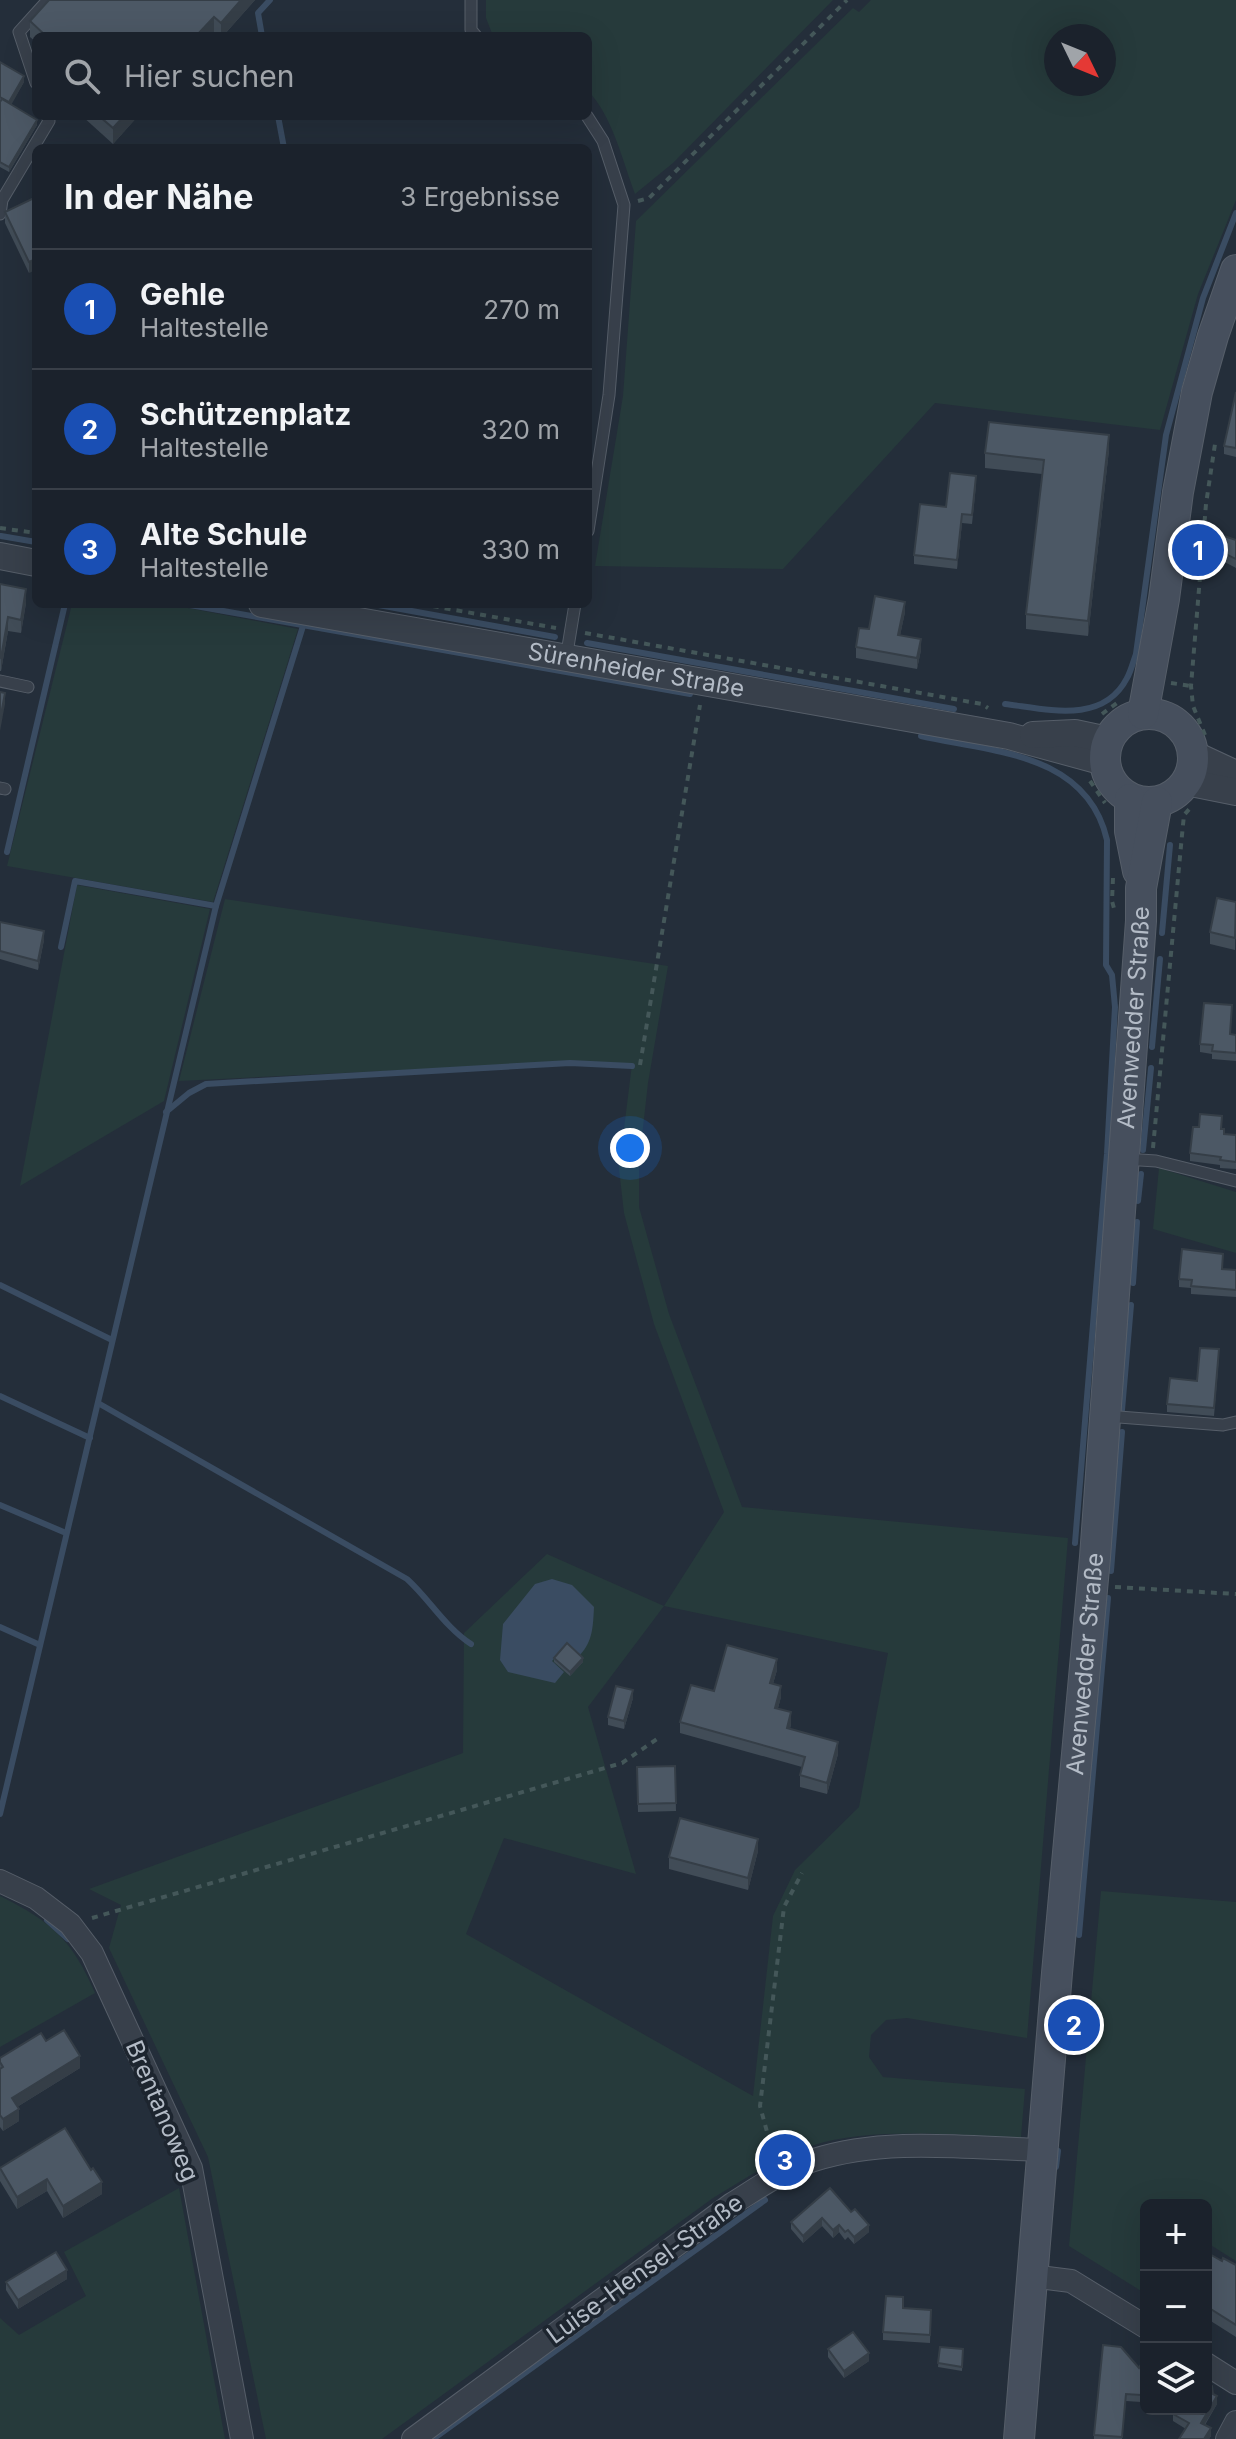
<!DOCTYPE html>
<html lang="de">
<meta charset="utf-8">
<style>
body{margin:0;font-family:Inter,sans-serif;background:#282f38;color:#f1f3f6}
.controls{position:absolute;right:24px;bottom:24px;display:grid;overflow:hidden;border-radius:12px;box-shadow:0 8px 32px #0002}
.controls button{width:72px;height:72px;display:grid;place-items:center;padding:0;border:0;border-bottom:2px solid #393f48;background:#1b222c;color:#f1f3f6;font:40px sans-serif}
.compass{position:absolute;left:1044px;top:24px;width:72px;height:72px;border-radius:50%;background:#1b222c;box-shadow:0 8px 32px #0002;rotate:133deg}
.you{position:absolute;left:630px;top:1148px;width:28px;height:28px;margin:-20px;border:6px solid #fff;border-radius:50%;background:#1a73e8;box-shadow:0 0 0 12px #1a73e833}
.badge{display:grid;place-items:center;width:52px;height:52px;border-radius:50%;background:#8c9099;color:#fff;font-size:26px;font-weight:700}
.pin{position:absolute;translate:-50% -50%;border:4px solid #fff;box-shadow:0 2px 8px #0006}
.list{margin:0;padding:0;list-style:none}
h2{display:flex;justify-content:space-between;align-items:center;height:104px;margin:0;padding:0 32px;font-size:34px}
h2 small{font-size:26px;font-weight:400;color:#a0a4a9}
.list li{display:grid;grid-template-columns:52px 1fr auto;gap:24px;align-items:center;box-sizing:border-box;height:120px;padding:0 32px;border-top:2px solid #393f48}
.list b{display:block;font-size:30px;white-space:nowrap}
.list p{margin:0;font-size:26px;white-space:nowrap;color:#a0a4a9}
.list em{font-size:26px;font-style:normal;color:#a0a4a9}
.icon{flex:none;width:44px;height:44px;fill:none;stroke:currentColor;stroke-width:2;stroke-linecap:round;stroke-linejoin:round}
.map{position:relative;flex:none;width:1236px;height:2439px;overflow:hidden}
.search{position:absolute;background:#1b222c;box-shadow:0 8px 32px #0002;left:32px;top:32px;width:560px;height:88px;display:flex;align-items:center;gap:20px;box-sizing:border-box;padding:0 28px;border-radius:12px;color:#a0a4a9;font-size:30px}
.panel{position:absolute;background:#1b222c;box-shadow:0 8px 32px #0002;left:32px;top:144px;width:560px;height:464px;border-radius:12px}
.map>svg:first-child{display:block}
.green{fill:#263a3b;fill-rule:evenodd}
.water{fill:#3a4c62}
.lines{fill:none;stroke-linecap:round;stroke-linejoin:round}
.stream{stroke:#3a4c62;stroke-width:6}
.service-casing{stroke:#565e69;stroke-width:13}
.minor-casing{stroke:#565e69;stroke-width:24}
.tertiary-casing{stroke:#565e69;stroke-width:28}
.secondary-casing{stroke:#565e69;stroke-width:32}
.path{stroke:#445759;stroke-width:4;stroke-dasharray:6 6;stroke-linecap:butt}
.service{stroke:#38404b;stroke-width:11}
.minor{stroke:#38404b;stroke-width:22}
.tertiary{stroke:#38404b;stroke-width:26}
.secondary{stroke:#464f5d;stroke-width:30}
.wall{fill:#414c57}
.shaded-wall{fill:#353e47}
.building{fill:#4c5865;stroke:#353e47;stroke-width:2}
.labels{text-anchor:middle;stroke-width:7;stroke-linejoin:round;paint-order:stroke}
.street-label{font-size:24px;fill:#b3bbc6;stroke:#1d252f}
</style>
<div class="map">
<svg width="1236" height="2439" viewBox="0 0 1236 2439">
<rect width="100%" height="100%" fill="#242e3a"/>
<g class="green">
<path d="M486,0H833L673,163L635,194C623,162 612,115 588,91V36H493L486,18Z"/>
<path d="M871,0H1236V200L1198,294L1160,430L935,403L783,569L595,566L623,396L636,221L853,8L859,12ZM1056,36H1104V84H1056Z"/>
<polygon points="72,604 167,604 298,629 213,902 7,866"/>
<polygon points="77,885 210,909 164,1101 20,1186"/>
<path d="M225,899L668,966L648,1083L639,1163V1207L669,1314L742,1507L1068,1538L1027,2038L907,2018L886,2020L871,2035L869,2057L883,2077L1025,2089L1021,2137C957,2136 872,2126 811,2146C776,2158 745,2179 713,2198L382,2439H266L208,2157L109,1948L121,1905L89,1889L463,1753L464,1633L547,1554L664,1606L724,1512L654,1324L624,1213L619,1169L632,1064L571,1062L179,1081ZM664,1606L888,1653L859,1807L795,1870L773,1916L753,2096L466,1934L504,1838L636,1874L588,1707Z"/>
<polygon points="1159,1168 1236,1192 1236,1253 1153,1229"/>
<polygon points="1101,1891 1236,1902 1236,2261 1206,2242 1206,2205 1146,2205 1146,2294 1069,2246"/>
<path d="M0,1896C52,1922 72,1940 95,1993L0,2047Z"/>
<polygon points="179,2188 225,2439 0,2439 0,2318 19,2335 86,2296 64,2252"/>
</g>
<path class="water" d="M552,1579L572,1585L594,1607C593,1626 593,1641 580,1655L567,1645L552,1661L564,1672L555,1683L508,1672L500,1660L503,1624L535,1584Z"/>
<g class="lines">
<g class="stream">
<polyline points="262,36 258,13 270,0"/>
<polyline points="278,116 284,148"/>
<polyline points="1,536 36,542"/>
<polyline points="184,604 690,694"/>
<polyline points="373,604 555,637"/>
<polyline points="587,643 954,709"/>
<path d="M1005,704C1046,709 1103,725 1127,678C1131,671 1133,662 1136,654L1166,435L1203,298L1236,213"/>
<path d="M921,736C993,752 1087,753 1107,840L1106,965L1112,975L1115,1007L1107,1154L1075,1543"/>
<polyline points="7,852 65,604"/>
<polyline points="1162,933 1170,845"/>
<polyline points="61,947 75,881 216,906"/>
<polyline points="1152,1047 1160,959"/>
<polyline points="166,1112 189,1093 206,1084 570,1063 632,1066"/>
<polyline points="1143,1150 1151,1068"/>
<polyline points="1138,1201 1141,1174"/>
<polyline points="1133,1283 1137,1222"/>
<polyline points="0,1285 112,1340"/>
<polyline points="0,1396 90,1438"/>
<path d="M98,1403L407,1579C430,1600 445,1627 471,1644"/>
<polyline points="1122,1410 1131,1305"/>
<polyline points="0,1505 66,1533"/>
<polyline points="1111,1571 1122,1432"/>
<polyline points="0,1627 40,1645"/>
<polyline points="0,1814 216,906 303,626"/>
<polyline points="47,1920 68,1939"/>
<polyline points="1079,1935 1108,1598"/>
<polyline points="1056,2167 1058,2151"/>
<polyline points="433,2439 765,2200"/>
</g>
<g class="service-casing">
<g id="service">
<polyline points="471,0 471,30 476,36"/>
<polyline points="36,83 19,32 48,0"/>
<polyline points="587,116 603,141 624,205 609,395 588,531"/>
<polyline points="0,214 2,200 49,121 47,116"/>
<polyline points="566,659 575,604"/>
<polyline points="0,681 28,687"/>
<polyline points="0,788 5,789"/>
<polyline points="1124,1159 1156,1161 1236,1181"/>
<polyline points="1106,1416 1223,1425 1236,1422"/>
</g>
</g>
<g class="minor-casing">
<g id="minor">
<polyline points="0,1881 36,1898 70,1924 92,1953 191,2168 242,2439"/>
<polyline points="1031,2276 1071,2281 1146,2327"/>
<polyline points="1206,2364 1236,2383"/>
<path d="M413,2439L732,2204C758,2188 784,2169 814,2160C886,2137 967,2148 1042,2150"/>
<polyline points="1227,2439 1236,2422"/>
</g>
</g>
<g class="tertiary-casing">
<g id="tertiary">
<polyline points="0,556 36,563"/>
<path id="s1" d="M262,604L1009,736L1104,762"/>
<polyline points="1033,735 1075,733 1108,740"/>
<polyline points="1193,754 1236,774"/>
<polyline points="1186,782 1236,792"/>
</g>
</g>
<g class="secondary-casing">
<g id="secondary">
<circle cx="1149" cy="758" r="44"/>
<polyline points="1143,714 1164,599 1178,492 1197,392 1213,336 1236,270"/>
<polyline points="1130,799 1130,831 1138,871"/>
<path id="s2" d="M1019,2439L1057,1973L1095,1557L1141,921V888L1157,802"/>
</g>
</g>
<g class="path">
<polyline points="638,201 649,198 847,0"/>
<polyline points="0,528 36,533"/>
<polyline points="421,604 556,628"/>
<polyline points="585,633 982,704 988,708"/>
<polyline points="1171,683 1191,686"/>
<polyline points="1102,714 1121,700"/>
<polyline points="1205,735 1193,706 1191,686 1206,504 1215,444"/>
<polyline points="1090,781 1105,803"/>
<polyline points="1113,878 1112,901 1115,912"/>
<polyline points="640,1065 700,705"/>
<polyline points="1153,1148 1182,835 1184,815 1192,806"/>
<polyline points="1115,1587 1236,1594"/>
<polyline points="92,1918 622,1763 657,1739"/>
<polyline points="773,2154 760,2106 784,1907 802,1873"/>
</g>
<use href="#service" class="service"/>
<use href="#minor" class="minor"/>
<use href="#tertiary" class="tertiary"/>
<use href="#secondary" class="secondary"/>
</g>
<g class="wall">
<polygon points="49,0 255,0 223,36 219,36 214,32 210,36 36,36 36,42 30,37 30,21"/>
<polygon points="0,62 24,82 11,104 37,125 9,172 0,167"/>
<polygon points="82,116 138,116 113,144"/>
<polygon points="36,197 29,273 5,223 5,212"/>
<polygon points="1236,392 1236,457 1224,454 1224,446"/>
<polygon points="1109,450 1088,636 1026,629 1026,614 1042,474 985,468 985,453"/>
<polygon points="976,485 972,524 962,523 957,569 914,564 914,555 946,507"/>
<polygon points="1236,540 1236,568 1217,558 1217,550"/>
<polygon points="0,584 26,603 21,633 8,631 1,671 0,671"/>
<polygon points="905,612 900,635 921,650 917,669 856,658 856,647 869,629"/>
<polygon points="1236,902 1235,950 1210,944 1210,932"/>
<polygon points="0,922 44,940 38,970 0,959"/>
<polygon points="1232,1013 1230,1034 1236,1035 1236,1061 1212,1059 1212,1054 1200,1052 1200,1044"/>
<polygon points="1199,1127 1222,1129 1224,1134 1236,1135 1236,1169 1220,1168 1220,1165 1190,1161 1190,1153"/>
<polygon points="1222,1269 1236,1270 1236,1297 1191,1294 1191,1288 1179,1287 1179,1279"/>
<polygon points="1219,1357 1214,1416 1167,1412 1167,1404 1197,1381"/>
<polygon points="554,1658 583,1662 570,1676 554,1662"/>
<polygon points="777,1670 773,1684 781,1697 778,1708 791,1724 790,1729 838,1754 827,1794 800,1787 800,1775 802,1767 680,1733 680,1722 714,1691"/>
<polygon points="633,1698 624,1729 608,1725 608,1717"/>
<polygon points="675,1766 676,1811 638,1812 637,1767"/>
<polygon points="758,1851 748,1890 669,1869 669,1857"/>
<polygon points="46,2041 80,2068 17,2107 19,2121 3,2131 0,2127 0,2058"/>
<polygon points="0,2168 102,2194 63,2218 47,2191 17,2209 0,2181"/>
<polygon points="830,2188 869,2232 854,2244 848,2237 845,2240 839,2232 833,2238 822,2226 803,2243 791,2229 791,2222"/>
<polygon points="1206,2252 1222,2261 1236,2265 1236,2337 1206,2318"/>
<polygon points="67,2279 18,2309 6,2290 6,2282"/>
<polygon points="903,2308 931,2310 930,2343 883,2340 883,2332"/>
<polygon points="940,2347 963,2349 962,2371 938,2367"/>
<polygon points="828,2349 869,2361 844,2378 828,2357"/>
<polygon points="1146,2356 1146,2393 1141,2393 1141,2402 1126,2401 1122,2439 1094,2439 1094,2435"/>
<polygon points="1213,2394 1217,2404 1205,2425 1211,2436 1209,2439 1179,2439 1186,2429 1173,2421 1173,2414"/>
</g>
<g class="shaded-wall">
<polygon points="241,0 255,0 223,36 221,36 221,23"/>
<polygon points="214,17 214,32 210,36 196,36"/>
<polygon points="24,76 24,82 9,109 9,102"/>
<polygon points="124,116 138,116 113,144 113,128"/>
<polygon points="37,120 37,125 9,172 9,167"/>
<polygon points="36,259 36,270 29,273 29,262"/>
<polygon points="1109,435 1109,450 1088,636 1088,621"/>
<polygon points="962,514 962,523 957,569 957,560"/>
<polygon points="26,589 26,603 21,633 21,620"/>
<polygon points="905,602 905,612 898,646 898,635"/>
<polygon points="8,617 8,631 1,671 1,658"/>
<polygon points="921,639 921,650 917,669 917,658"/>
<polygon points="5,693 5,704 0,731 0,720"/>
<polygon points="44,931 44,940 38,970 38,961"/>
<polygon points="583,1658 583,1662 570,1676 570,1672"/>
<polygon points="777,1659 777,1670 770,1694 770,1683"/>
<polygon points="781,1686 781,1697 775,1719 775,1708"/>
<polygon points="633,1690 633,1698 624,1729 624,1721"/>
<polygon points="791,1712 791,1724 787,1739 787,1728"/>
<polygon points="838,1742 838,1754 827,1794 827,1783"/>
<polygon points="758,1839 758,1851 748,1890 748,1878"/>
<polygon points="80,2056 80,2068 12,2110 12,2098"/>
<polygon points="19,2109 19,2121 3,2131 3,2119"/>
<polygon points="47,2179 47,2191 17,2209 17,2197"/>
<polygon points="102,2182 102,2194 63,2218 63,2206"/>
<polygon points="822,2218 822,2226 803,2243 803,2236"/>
<polygon points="839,2225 839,2232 833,2238 833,2230"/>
<polygon points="869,2225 869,2232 854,2244 854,2237"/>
<polygon points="67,2270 67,2279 18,2309 18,2300"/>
<polygon points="869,2353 869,2361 844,2378 844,2371"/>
<polygon points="1217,2396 1217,2404 1201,2430 1201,2423"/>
<polygon points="1211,2428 1211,2436 1209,2439 1204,2439"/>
</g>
<g class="building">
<polygon points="49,0 241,0 221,23 214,17 196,36 46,36 30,21"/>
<polygon points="0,62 24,76 9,102 0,97"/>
<polygon points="2,99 37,120 9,167 0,162 0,102"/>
<polygon points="99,116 124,116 113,128"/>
<polygon points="36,197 36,259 29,262 5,212"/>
<polygon points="1236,392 1236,448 1224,446"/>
<polygon points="989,422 1109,435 1088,621 1026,614 1044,460 985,453"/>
<polygon points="950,473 976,476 972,515 962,514 957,560 914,555 920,504 946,507"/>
<polygon points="1221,535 1236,540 1236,559 1217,550"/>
<polygon points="0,584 26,589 21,620 8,617 1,658 0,657"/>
<polygon points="875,596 905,602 898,635 921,639 917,658 856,647 859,628 869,629"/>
<polygon points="0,692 5,693 0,720"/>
<polygon points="1217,898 1236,902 1235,938 1210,932"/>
<polygon points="0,922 44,931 38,961 0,951"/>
<polygon points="1204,1003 1232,1005 1230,1034 1236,1035 1236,1053 1212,1051 1213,1045 1200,1044"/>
<polygon points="1200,1114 1222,1116 1221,1129 1224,1129 1224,1134 1236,1135 1236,1162 1220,1160 1221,1157 1190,1153 1193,1127 1199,1127"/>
<polygon points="1182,1249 1223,1254 1222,1269 1236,1270 1236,1290 1191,1286 1192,1280 1179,1279"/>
<polygon points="1200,1348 1219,1349 1214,1408 1167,1404 1170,1378 1197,1381"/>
<polygon points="567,1643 583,1658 570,1672 554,1658"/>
<polygon points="727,1645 777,1659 770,1683 781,1686 775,1708 791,1712 787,1728 838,1742 827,1783 800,1775 805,1757 680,1722 691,1685 714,1691"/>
<polygon points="616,1686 633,1690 624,1721 608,1717"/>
<polygon points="675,1766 676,1803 638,1804 637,1767"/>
<polygon points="680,1818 758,1839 748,1878 669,1857"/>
<polygon points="64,2030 80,2056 12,2098 19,2109 3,2119 0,2115 0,2069 3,2067 0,2062 0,2058 41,2033 46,2041"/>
<polygon points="65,2128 91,2170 93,2168 102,2182 63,2206 47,2179 17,2197 0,2168"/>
<polygon points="830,2188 851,2212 855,2209 869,2225 854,2237 848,2230 845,2232 839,2225 833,2230 822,2218 803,2236 791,2222"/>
<polygon points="56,2252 67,2270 18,2300 6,2282"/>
<polygon points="1206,2252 1222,2261 1223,2258 1236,2265 1236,2325 1206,2306"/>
<polygon points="886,2296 903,2297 903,2308 931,2310 930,2335 883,2332"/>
<polygon points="853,2332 869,2353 844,2371 828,2349"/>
<polygon points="1103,2345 1121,2347 1139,2368 1146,2356 1146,2386 1141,2386 1141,2395 1126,2394 1122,2437 1094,2435"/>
<polygon points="940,2347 963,2349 962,2367 938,2363"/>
<polygon points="1206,2382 1212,2386 1213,2394 1217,2396 1201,2423 1211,2428 1204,2439 1179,2439 1189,2423 1173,2414 1176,2409 1206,2409"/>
</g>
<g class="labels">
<g class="street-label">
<text dy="8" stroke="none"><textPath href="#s1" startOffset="380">Sürenheider Straße</textPath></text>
<text dy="8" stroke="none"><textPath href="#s2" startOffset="1426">Avenwedder Straße</textPath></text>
<text dy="8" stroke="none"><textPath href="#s2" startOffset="778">Avenwedder Straße</textPath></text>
<text transform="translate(162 2111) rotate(67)" y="8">Brentanoweg</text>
<text transform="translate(645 2269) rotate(-36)" y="8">Luise-Hensel-Straße</text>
</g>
</g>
</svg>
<div class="controls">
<button>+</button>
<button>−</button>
<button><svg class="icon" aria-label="layers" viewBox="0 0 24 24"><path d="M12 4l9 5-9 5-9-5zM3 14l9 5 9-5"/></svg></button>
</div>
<svg class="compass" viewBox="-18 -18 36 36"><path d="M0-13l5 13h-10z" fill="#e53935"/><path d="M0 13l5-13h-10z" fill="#a0a4a9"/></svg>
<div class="you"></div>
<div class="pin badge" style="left:1198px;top:550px;background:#1a4fb4">1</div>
<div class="pin badge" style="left:1074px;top:2025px;background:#1a4fb4">2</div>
<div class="pin badge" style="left:785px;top:2160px;background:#1a4fb4">3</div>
<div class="search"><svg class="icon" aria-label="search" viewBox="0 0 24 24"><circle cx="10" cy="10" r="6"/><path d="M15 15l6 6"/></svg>Hier suchen</div>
<section class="panel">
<h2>In der Nähe<small>3 Ergebnisse</small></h2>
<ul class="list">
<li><span class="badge" style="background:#1a4fb4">1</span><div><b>Gehle</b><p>Haltestelle</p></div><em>270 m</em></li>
<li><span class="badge" style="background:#1a4fb4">2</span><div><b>Schützenplatz</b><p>Haltestelle</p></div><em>320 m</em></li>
<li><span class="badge" style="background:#1a4fb4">3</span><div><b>Alte Schule</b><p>Haltestelle</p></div><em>330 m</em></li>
</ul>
</section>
</div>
